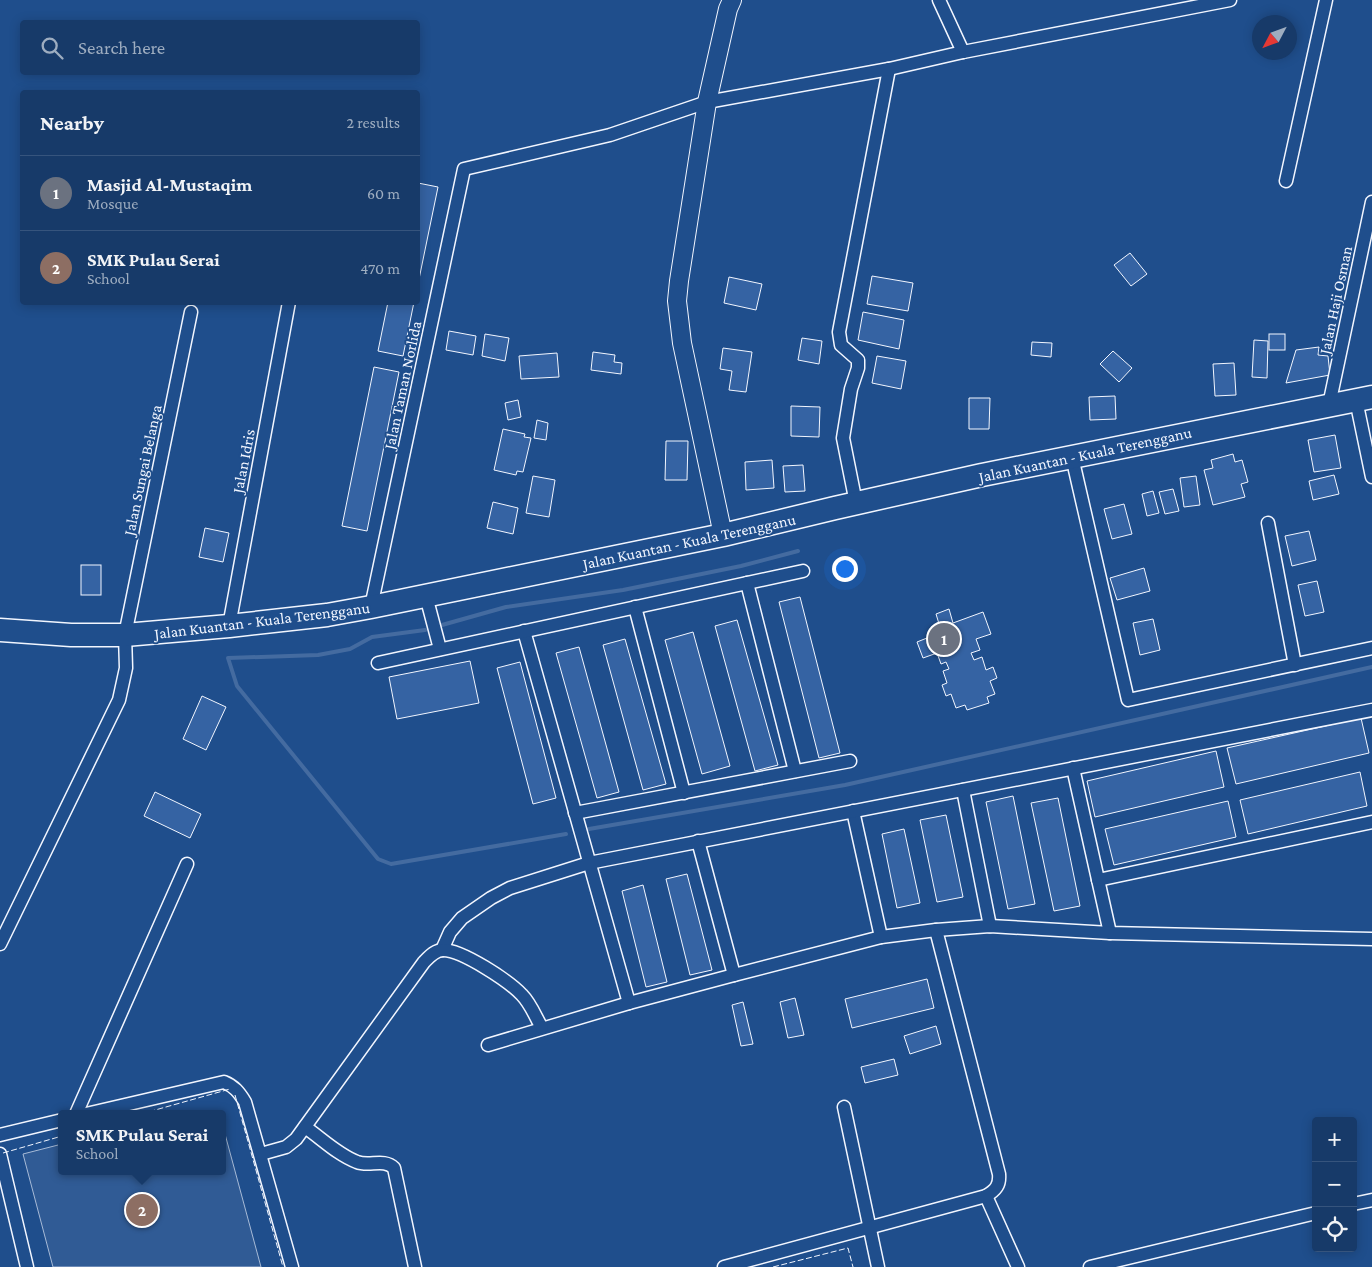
<!DOCTYPE html>
<meta charset="utf-8">
<style>
body{margin:0;font-family:"Crimson Pro",serif;background:#20416f;color:#f1f3f6}
.controls{position:absolute;right:15px;bottom:15px;display:grid;overflow:hidden;border-radius:5px;box-shadow:0 2px 12px #0003}
.controls button{width:45px;height:45px;display:grid;place-items:center;padding:0;border:0;border-bottom:1px solid #36547d;background:#173a69;color:#f1f3f6;font:25px sans-serif}
.compass{position:absolute;left:1252px;top:15px;width:45px;height:45px;border-radius:50%;background:#173a69;box-shadow:0 2px 12px #0003;rotate:229deg}
.you{position:absolute;left:844px;top:568px;width:18px;height:18px;margin:-12px;border:4px solid #fff;border-radius:50%;background:#1a73e8;box-shadow:0 0 0 8px #1a73e833}
.badge{display:grid;place-items:center;width:32px;height:32px;border-radius:50%;background:#e797bd;color:#fff;font-size:16px;font-weight:700}
.pin{position:absolute;translate:-50% -50%;border:2px solid #fff;box-shadow:0 1px 5px #0006}
.popup{position:absolute;left:58px;top:1110px;width:168px;height:65px;box-sizing:border-box;display:grid;place-content:center;border-radius:5px;background:#173a69;filter:drop-shadow(0 1px 4px #0005);font-size:16px;white-space:nowrap;color:#9eadc0}
.popup b{font-size:19px;color:#f1f3f6}
.popup::after{content:'';position:absolute;left:50%;top:100%;margin-left:-10px;border:10px solid transparent;border-top-color:#173a69}
.list{margin:0;padding:0;list-style:none}
h2{display:flex;justify-content:space-between;align-items:center;height:65px;margin:0;padding:0 20px;font-size:21px}
h2 small{font-size:16px;font-weight:400;color:#9eadc0}
.list li{display:grid;grid-template-columns:32px 1fr auto;gap:15px;align-items:center;box-sizing:border-box;height:75px;padding:0 20px;border-top:1px solid #36547d}
.list b{display:block;font-size:19px;white-space:nowrap}
.list p{margin:0;font-size:16px;white-space:nowrap;color:#9eadc0}
.list em{font-size:16px;font-style:normal;color:#9eadc0}
.icon{flex:none;width:28px;height:28px;fill:none;stroke:currentColor;stroke-width:2;stroke-linecap:round;stroke-linejoin:round}
.map{position:relative;flex:none;width:1372px;height:1267px;overflow:hidden}
.search{position:absolute;background:#173a69;box-shadow:0 2px 12px #0003;left:20px;top:20px;width:400px;height:55px;display:flex;align-items:center;gap:12px;box-sizing:border-box;padding:0 18px;border-radius:5px;color:#9eadc0;font-size:19px}
.panel{position:absolute;background:#173a69;box-shadow:0 2px 12px #0003;left:20px;top:90px;width:400px;height:215px;border-radius:5px}
.map>svg:first-child{display:block}
.green{fill:#305b95;stroke:#a8bbd7}
.lines{fill:none;stroke-linecap:round;stroke-linejoin:round}
.stream{stroke:#446ba0;stroke-width:4}
.building{fill:#3563a3;stroke:#f2f6ff}
.street-casing{stroke:#f2f6ff;stroke-width:15}
.secondary-casing{stroke:#f2f6ff;stroke-width:20}
.highway-casing{stroke:#f2f6ff;stroke-width:25}
.street{stroke:#1f4e8c;stroke-width:12}
.secondary{stroke:#1f4e8c;stroke-width:18}
.highway{stroke:#1f4e8c;stroke-width:22}
.fence{stroke:#f2f6ff;stroke-width:1;stroke-dasharray:6 2.5;stroke-linecap:butt}
.labels{text-anchor:middle;stroke-width:4;stroke-linejoin:round;paint-order:stroke}
.street-label{font-size:16px;fill:#f2f6ff;stroke:#1f4e8c}
</style>
<div class="map">
<svg width="1372" height="1267" viewBox="0 0 1372 1267">
<rect width="100%" height="100%" fill="#1f4e8c"/>
<polygon class="green" points="222,1123 261,1267 53,1267 23,1154 62,1144 62,1171 222,1171"/>
<g class="lines">
<g class="stream">
<polyline points="442,625 506,607 623,590 741,566 798,551"/>
<polyline points="425,630 372,637 350,649 318,655 228,658 237,686 378,859 391,864 566,834"/>
<polyline points="589,829 845,785 1372,667"/>
</g>
</g>
<g class="building">
<polygon points="418,183 438,187 418,284"/>
<polygon points="1130,253 1147,274 1131,286 1114,265"/>
<polygon points="872,276 913,283 908,311 867,304"/>
<polygon points="729,277 762,284 756,310 724,303"/>
<polygon points="388,302 414,302 403,356 378,351"/>
<polygon points="863,312 904,320 899,349 858,340"/>
<polygon points="449,331 476,336 473,355 446,350"/>
<polygon points="485,334 509,338 505,361 482,356"/>
<rect x="1269" y="334" width="16" height="16"/>
<polygon points="802,338 822,341 819,364 798,360"/>
<polygon points="1254,340 1268,341 1267,378 1252,377"/>
<polygon points="1032,342 1052,343 1051,357 1031,355"/>
<polygon points="1319,347 1318,355 1328,356 1330,375 1286,383 1296,350"/>
<polygon points="723,348 752,352 746,392 729,390 732,371 720,369"/>
<polygon points="1113,351 1132,368 1119,382 1100,364"/>
<polygon points="593,352 615,355 614,362 622,363 621,374 591,370"/>
<polygon points="557,353 559,377 521,379 519,356"/>
<polygon points="877,356 906,361 901,389 872,383"/>
<polygon points="1234,363 1236,395 1215,396 1213,364"/>
<polygon points="374,367 399,372 367,531 342,526"/>
<polygon points="1115,396 1116,419 1090,420 1089,397"/>
<polygon points="969,398 990,398 989,429 969,429"/>
<polygon points="518,400 521,417 508,420 505,403"/>
<polygon points="791,406 820,407 819,437 791,436"/>
<polygon points="537,420 548,423 546,440 534,438"/>
<polygon points="503,429 525,434 524,437 531,438 523,472 517,471 516,475 494,470"/>
<polygon points="1335,435 1341,468 1314,472 1308,440"/>
<polygon points="666,441 688,441 687,480 665,480"/>
<polygon points="1233,454 1235,462 1242,460 1248,482 1241,484 1245,497 1213,505 1204,470 1213,468 1211,460"/>
<polygon points="772,460 774,488 746,490 745,462"/>
<polygon points="803,465 805,491 785,492 783,466"/>
<polygon points="1334,475 1339,494 1313,500 1309,481"/>
<polygon points="533,476 555,480 549,517 526,513"/>
<polygon points="1196,476 1200,505 1184,507 1180,478"/>
<polygon points="1173,489 1179,511 1165,514 1159,492"/>
<polygon points="1153,491 1159,513 1147,516 1142,494"/>
<polygon points="493,502 518,508 513,534 487,528"/>
<polygon points="1124,504 1132,534 1112,539 1104,509"/>
<polygon points="205,528 229,533 223,562 199,557"/>
<polygon points="1309,531 1316,560 1292,566 1285,536"/>
<rect x="81" y="565" width="20" height="30"/>
<polygon points="1144,568 1150,591 1117,600 1110,578"/>
<polygon points="1317,581 1324,612 1305,616 1298,585"/>
<polygon points="800,597 840,753 819,758 779,602"/>
<polygon points="949,609 953,623 983,612 991,634 976,639 980,650 971,653 974,660 982,657 986,670 993,667 997,678 990,681 995,694 987,697 989,703 967,710 965,705 956,708 951,694 946,696 942,685 947,683 943,671 949,669 946,662 941,664 937,653 923,658 917,642 932,636 930,630 940,627 936,614"/>
<polygon points="1153,619 1160,650 1140,655 1133,623"/>
<polygon points="737,620 778,765 755,771 715,626"/>
<polygon points="693,632 730,766 702,774 665,640"/>
<polygon points="625,639 666,784 643,790 603,645"/>
<polygon points="579,647 619,792 597,798 556,653"/>
<polygon points="470,661 479,703 397,719 389,677"/>
<polygon points="520,662 556,798 533,804 497,668"/>
<polygon points="202,696 226,707 206,750 183,739"/>
<polygon points="1361,718 1369,753 1236,784 1227,748"/>
<polygon points="1216,751 1224,787 1095,817 1087,781"/>
<polygon points="1360,772 1367,806 1248,834 1240,800"/>
<polygon points="155,792 201,814 190,838 144,816"/>
<polygon points="1013,796 1035,904 1008,909 986,802"/>
<polygon points="1058,798 1080,906 1054,911 1031,803"/>
<polygon points="1228,801 1236,837 1114,865 1105,829"/>
<polygon points="946,815 963,897 937,902 920,820"/>
<polygon points="904,829 920,903 897,908 882,834"/>
<polygon points="687,874 712,970 690,975 666,879"/>
<polygon points="643,885 667,982 646,987 622,891"/>
<polygon points="927,979 934,1008 852,1028 845,999"/>
<polygon points="795,998 804,1035 788,1038 780,1002"/>
<polygon points="743,1002 753,1044 741,1046 732,1005"/>
<polygon points="936,1026 941,1044 910,1054 904,1036"/>
<polygon points="894,1059 898,1075 865,1083 861,1067"/>
</g>
<g class="lines">
<g class="street-casing">
<g id="street">
<polyline points="939,0 963,52"/>
<polyline points="1286,181 1326,0"/>
<polyline points="1356,400 1372,477"/>
<polyline points="1329,405 1372,202"/>
<polyline points="1072,457 1128,700 1372,648"/>
<polyline points="856,503 843,438 851,389 858,368 858,360 841,345 839,332 889,69"/>
<polyline points="1268,523 1295,665"/>
<polyline points="747,583 795,771"/>
<polyline points="426,596 440,649"/>
<polyline points="371,607 464,169 610,135 707,102 889,69 963,52 1230,0"/>
<polyline points="635,607 684,793"/>
<polyline points="229,626 289,302"/>
<polyline points="524,631 629,1003"/>
<polyline points="378,663 803,571"/>
<polyline points="1073,768 1110,933"/>
<polyline points="963,790 990,926"/>
<polyline points="853,811 881,937"/>
<polyline points="575,813 850,761"/>
<polyline points="698,841 734,975"/>
<polyline points="1098,880 1372,822"/>
<polyline points="0,944 119,700 126,668 125,635 191,312"/>
<polyline points="442,950 450,932 462,918 491,898 510,888 589,863 1372,710"/>
<polyline points="488,1045 629,1003 734,975 881,937 936,930 990,926 1110,933 1372,939"/>
<polyline points="844,1107 878,1267"/>
<polyline points="76,1114 187,864"/>
<path d="M86,1114L224,1082C234,1086 239,1092 245,1102L292,1267"/>
<path d="M305,1127C321,1138 338,1155 357,1162C369,1167 384,1158 394,1168L415,1267"/>
<polyline points="0,1135 62,1120"/>
<polyline points="0,1154 27,1267"/>
<path d="M261,1154L286,1147L296,1139L424,962C429,957 435,950 443,950C462,950 509,981 522,995C531,1004 536,1018 542,1028"/>
<polyline points="986,1196 1018,1267"/>
<polyline points="1353,1204 1372,1200"/>
<path d="M724,1267L986,1196C996,1190 1000,1185 999,1174L936,930"/>
<polyline points="1090,1267 1316,1213"/>
</g>
</g>
<g class="secondary-casing">
<polyline id="secondary" points="723,535 682,343 677,301 679,281 707,102 728,9 732,0"/>
</g>
<g class="highway-casing">
<polyline id="highway" points="0,630 71,635 125,635 229,626 327,615 371,607 723,535 835,508 982,475 1372,397"/>
</g>
<use href="#street" class="street"/>
<use href="#secondary" class="secondary"/>
<use href="#highway" class="highway"/>
<g class="fence">
<polyline points="235,1095 283,1267"/>
<polyline points="141,1114 230,1089"/>
<polyline points="3,1153 62,1136"/>
<polyline points="773,1267 848,1248 853,1267"/>
</g>
</g>
<g class="labels">
<g class="street-label">
<text transform="translate(1335 300) rotate(-78)" y="6">Jalan Haji Osman</text>
<text transform="translate(402 385) rotate(-78)" y="6">Jalan Taman Norlida</text>
<text transform="translate(1085 454) rotate(-12)" y="6">Jalan Kuantan - Kuala Terengganu</text>
<text transform="translate(243 461) rotate(-79)" y="6">Jalan Idris</text>
<text transform="translate(142 470) rotate(-78)" y="6">Jalan Sungai Belanga</text>
<text transform="translate(689 541) rotate(-12)" y="6">Jalan Kuantan - Kuala Terengganu</text>
<text transform="translate(262 620) rotate(-7)" y="6">Jalan Kuantan - Kuala Terengganu</text>
</g>
</g>
</svg>
<div class="controls">
<button>+</button>
<button>−</button>
<button><svg class="icon" aria-label="locate" viewBox="0 0 24 24"><circle cx="12" cy="12" r="6"/><path d="M12 2v4M12 18v4M2 12h4M18 12h4"/></svg></button>
</div>
<svg class="compass" viewBox="-18 -18 36 36"><path d="M0-13l5 13h-10z" fill="#e53935"/><path d="M0 13l5-13h-10z" fill="#9eadc0"/></svg>
<div class="you"></div>
<div class="pin badge" style="left:944px;top:639px;background:#6b7280">1</div>
<div class="pin badge" style="left:142px;top:1210px;background:#8d6e63">2</div>
<div class="popup"><b>SMK Pulau Serai</b>School</div>
<div class="search"><svg class="icon" aria-label="search" viewBox="0 0 24 24"><circle cx="10" cy="10" r="6"/><path d="M15 15l6 6"/></svg>Search here</div>
<section class="panel">
<h2>Nearby<small>2 results</small></h2>
<ul class="list">
<li><span class="badge" style="background:#6b7280">1</span><div><b>Masjid Al-Mustaqim</b><p>Mosque</p></div><em>60 m</em></li>
<li><span class="badge" style="background:#8d6e63">2</span><div><b>SMK Pulau Serai</b><p>School</p></div><em>470 m</em></li>
</ul>
</section>
</div>
